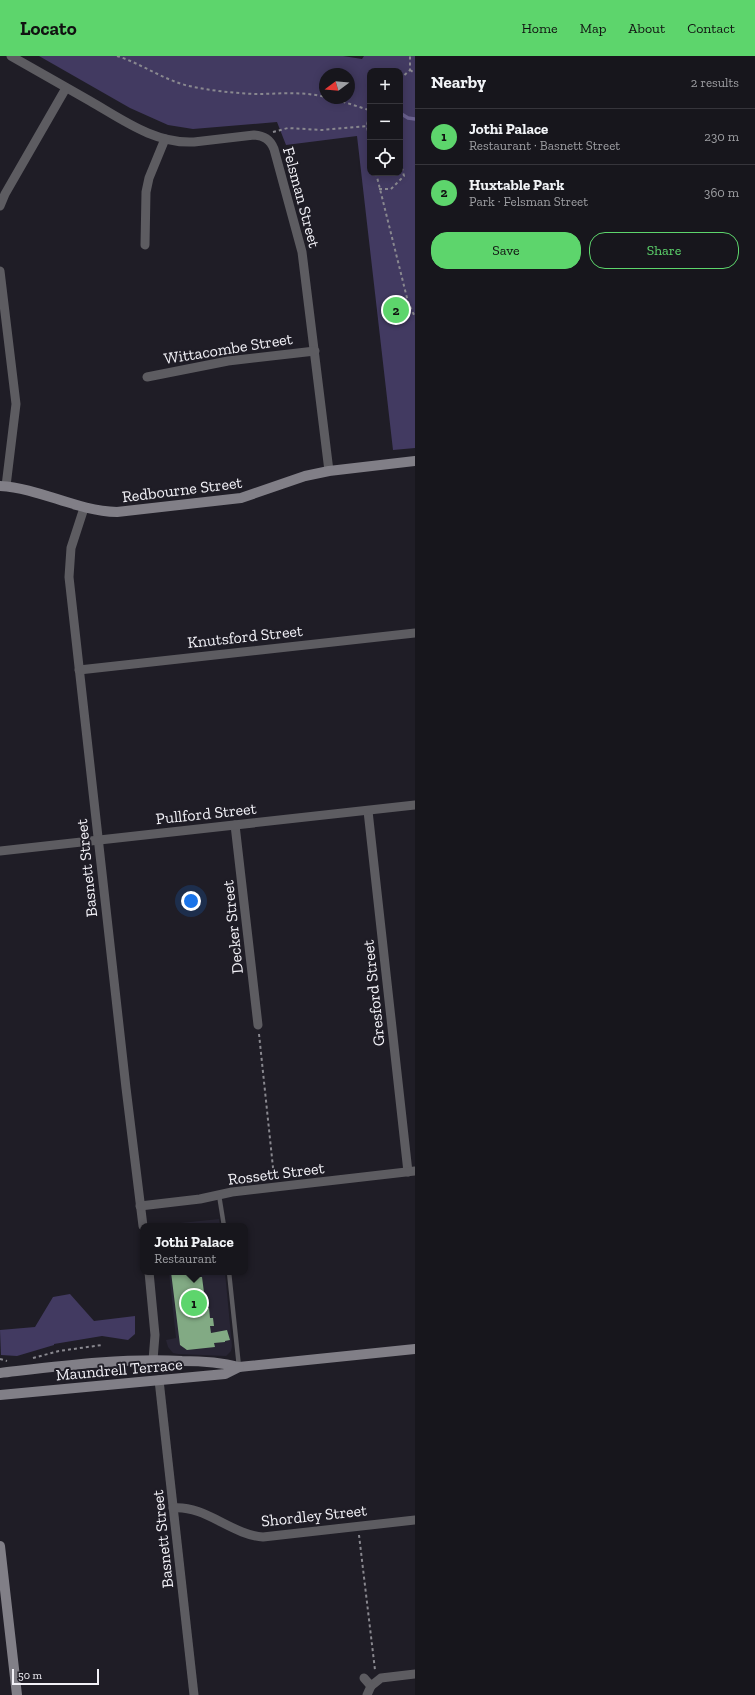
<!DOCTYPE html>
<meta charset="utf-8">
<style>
body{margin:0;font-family:"Zilla Slab",serif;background:#201f25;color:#f1f3f6}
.controls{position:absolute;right:12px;top:12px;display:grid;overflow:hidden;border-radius:8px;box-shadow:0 2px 10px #0003}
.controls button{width:36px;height:36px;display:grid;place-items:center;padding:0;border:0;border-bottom:1px solid #36353b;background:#17161c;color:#f1f3f6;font:20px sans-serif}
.compass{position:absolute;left:319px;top:12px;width:36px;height:36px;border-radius:50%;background:#17161c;box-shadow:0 2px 10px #0003;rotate:254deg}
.scale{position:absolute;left:12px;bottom:10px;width:87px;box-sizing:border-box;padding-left:4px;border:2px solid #f2f1f7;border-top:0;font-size:11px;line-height:14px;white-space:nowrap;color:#f2f1f7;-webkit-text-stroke:3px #1f1d26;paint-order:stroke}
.you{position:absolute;left:191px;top:845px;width:14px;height:14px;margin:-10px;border:3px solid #fff;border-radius:50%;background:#1a73e8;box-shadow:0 0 0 6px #1a73e833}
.badge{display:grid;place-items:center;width:26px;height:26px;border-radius:50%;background:#5dd56c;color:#111;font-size:13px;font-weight:700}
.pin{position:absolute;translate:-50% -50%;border:2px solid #fff;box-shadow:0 1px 4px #0006}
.popup{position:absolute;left:140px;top:1167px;width:108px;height:52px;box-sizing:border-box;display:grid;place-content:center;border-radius:8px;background:#17161c;filter:drop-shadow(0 1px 3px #0005);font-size:13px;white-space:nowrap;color:#9e9fa3}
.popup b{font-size:15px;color:#f1f3f6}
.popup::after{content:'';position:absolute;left:50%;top:100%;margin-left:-8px;border:8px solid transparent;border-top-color:#17161c}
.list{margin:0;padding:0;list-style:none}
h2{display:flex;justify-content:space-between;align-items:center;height:52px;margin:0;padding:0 16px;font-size:17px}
h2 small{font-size:13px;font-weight:400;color:#9e9fa3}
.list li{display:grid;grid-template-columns:26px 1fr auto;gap:12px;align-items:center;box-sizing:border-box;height:56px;padding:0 16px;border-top:1px solid #36353b}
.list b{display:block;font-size:15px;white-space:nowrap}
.list p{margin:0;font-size:13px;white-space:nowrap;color:#9e9fa3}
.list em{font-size:13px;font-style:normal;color:#9e9fa3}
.actions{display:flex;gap:8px;padding:12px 16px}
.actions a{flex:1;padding:9px 0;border:1px solid #5dd56c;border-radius:16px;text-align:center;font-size:14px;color:#5dd56c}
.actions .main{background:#5dd56c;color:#111}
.icon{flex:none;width:22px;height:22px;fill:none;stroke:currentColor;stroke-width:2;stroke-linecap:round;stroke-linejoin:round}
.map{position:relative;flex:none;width:415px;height:1639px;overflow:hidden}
header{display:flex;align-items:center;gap:24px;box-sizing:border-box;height:56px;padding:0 20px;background:#5dd56c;color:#111}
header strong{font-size:19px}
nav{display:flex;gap:22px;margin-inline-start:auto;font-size:14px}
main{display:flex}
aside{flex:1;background:#17161c}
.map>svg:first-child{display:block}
.built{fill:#282534}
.green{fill:#423a61;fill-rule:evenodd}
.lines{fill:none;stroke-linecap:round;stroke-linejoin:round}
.stream{stroke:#6b628f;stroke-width:3.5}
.building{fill:#82aa84}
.path{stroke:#89888f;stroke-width:2;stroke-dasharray:3 3;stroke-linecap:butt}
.lane{stroke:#5d5c61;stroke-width:4.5}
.street{stroke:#5d5c61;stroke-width:9}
.secondary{stroke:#817f87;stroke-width:10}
.labels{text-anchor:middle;stroke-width:4;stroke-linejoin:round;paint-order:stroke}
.street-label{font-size:16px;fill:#f2f1f7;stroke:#1f1d26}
</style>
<header>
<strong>Locato</strong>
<nav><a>Home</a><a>Map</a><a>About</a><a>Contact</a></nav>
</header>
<main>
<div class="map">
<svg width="415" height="1639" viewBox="0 0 415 1639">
<rect width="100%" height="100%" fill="#1f1d26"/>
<g class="built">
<polygon points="219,1163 220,1170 170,1170 171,1168"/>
<polygon points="169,1216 225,1216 232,1290 231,1295 226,1300 178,1298 173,1297 168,1291 166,1284 176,1282"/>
</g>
<g class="green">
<path d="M39,0H343L362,3L364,0H415V392L393,394L357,80L286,89L277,66L193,73L168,69L130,52ZM370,15H400V117H370ZM325,18H349V42H325Z"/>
<polygon points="70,1238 94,1265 135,1260 135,1278 128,1284 102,1280 54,1288 54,1289 17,1300 1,1299 0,1274 35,1271 53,1241"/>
</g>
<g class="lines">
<polyline class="stream" points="400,57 408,62 415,63"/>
</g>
<polygon class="building" points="171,1216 197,1216 198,1221 202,1221 206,1252 209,1252 210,1262 213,1262 214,1270 210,1270 211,1277 227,1274 230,1284 225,1285 225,1286 214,1287 215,1291 187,1294 180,1289"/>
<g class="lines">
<g class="path">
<path d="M117,0C143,8 166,26 194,31C214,35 234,37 255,38C278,38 302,35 325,41"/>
<polyline points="410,14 415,17"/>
<polyline points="400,23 410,14 410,0"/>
<polyline points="331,42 369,54"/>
<polyline points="370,54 367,70 370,87"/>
<polyline points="273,76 288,72 322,74 367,70"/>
<polyline points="376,117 408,246 415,261"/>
<polyline points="379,133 391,133 404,120 400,105"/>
<polyline points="259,978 274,1121"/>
<polyline points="33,1302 59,1295 102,1289"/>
<polyline points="0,1303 7,1305"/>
<polyline points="359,1479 375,1614"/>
</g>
<g class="lane">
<polyline points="219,1139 224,1170"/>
<polyline points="229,1216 239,1311"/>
</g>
<g class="street">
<path d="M11,0C37,15 64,30 90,45C123,64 155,88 194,86L254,79C264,80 270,83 274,93L302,196L329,415"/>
<polyline points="0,150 5,138 66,32"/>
<polyline points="145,189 146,136 149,122 165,83"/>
<polyline points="0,215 16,348 6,430"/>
<polyline points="147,321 228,305 315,295"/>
<polyline points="84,452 71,492 69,521 126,1032 143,1170"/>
<polyline points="79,614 415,577"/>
<polyline points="368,755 408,1116"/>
<polyline points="235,769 258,969"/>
<polyline points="0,795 415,749"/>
<polyline points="140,1150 200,1143 232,1136 415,1115"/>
<polyline points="149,1216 155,1279 153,1304"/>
<polyline points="159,1324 194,1639"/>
<path d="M173,1452C205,1449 232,1479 263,1481L415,1464"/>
<polyline points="364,1622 371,1630 381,1622 415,1618"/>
<polyline points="367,1639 371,1630"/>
</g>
<g class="secondary">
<path d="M0,430C40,432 76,455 117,456L241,442L305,420L329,415L415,405"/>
<path d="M0,1317C61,1310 121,1302 182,1305C202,1305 220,1306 239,1311L415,1293"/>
<polyline points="0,1339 225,1318 239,1311"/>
<polyline points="0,1490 17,1639"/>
</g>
</g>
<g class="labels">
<g class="street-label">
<text transform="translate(302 141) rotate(75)" y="6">Felsman Street</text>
<text transform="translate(228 292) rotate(-9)" y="6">Wittacombe Street</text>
<text transform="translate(182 433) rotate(-7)" y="6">Redbourne Street</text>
<text transform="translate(245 580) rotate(-6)" y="6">Knutsford Street</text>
<text transform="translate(206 757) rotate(-6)" y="6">Pullford Street</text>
<text transform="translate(86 812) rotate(-96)" y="6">Basnett Street</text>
<text transform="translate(232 871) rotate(-96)" y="6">Decker Street</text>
<text transform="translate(373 937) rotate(-96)" y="6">Gresford Street</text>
<text transform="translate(276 1117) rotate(-7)" y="6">Rossett Street</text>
<text transform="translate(119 1313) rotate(-5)" y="6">Maundrell Terrace</text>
<text transform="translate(314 1459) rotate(-6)" y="6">Shordley Street</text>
<text transform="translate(162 1483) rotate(-96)" y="6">Basnett Street</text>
</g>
</g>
</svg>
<div class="controls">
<button>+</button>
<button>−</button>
<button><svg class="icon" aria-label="locate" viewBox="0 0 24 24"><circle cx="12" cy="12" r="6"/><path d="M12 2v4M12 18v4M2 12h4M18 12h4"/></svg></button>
</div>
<svg class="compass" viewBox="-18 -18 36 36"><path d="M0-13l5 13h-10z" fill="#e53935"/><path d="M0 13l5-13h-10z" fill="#9e9fa3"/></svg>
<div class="scale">50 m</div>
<div class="you"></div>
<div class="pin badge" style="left:194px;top:1247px">1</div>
<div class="popup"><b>Jothi Palace</b>Restaurant</div>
<div class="pin badge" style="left:396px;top:254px">2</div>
</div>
<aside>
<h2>Nearby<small>2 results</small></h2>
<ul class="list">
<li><span class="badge">1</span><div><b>Jothi Palace</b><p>Restaurant · Basnett Street</p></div><em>230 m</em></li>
<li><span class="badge">2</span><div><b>Huxtable Park</b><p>Park · Felsman Street</p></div><em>360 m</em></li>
</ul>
<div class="actions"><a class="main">Save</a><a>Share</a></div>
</aside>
</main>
